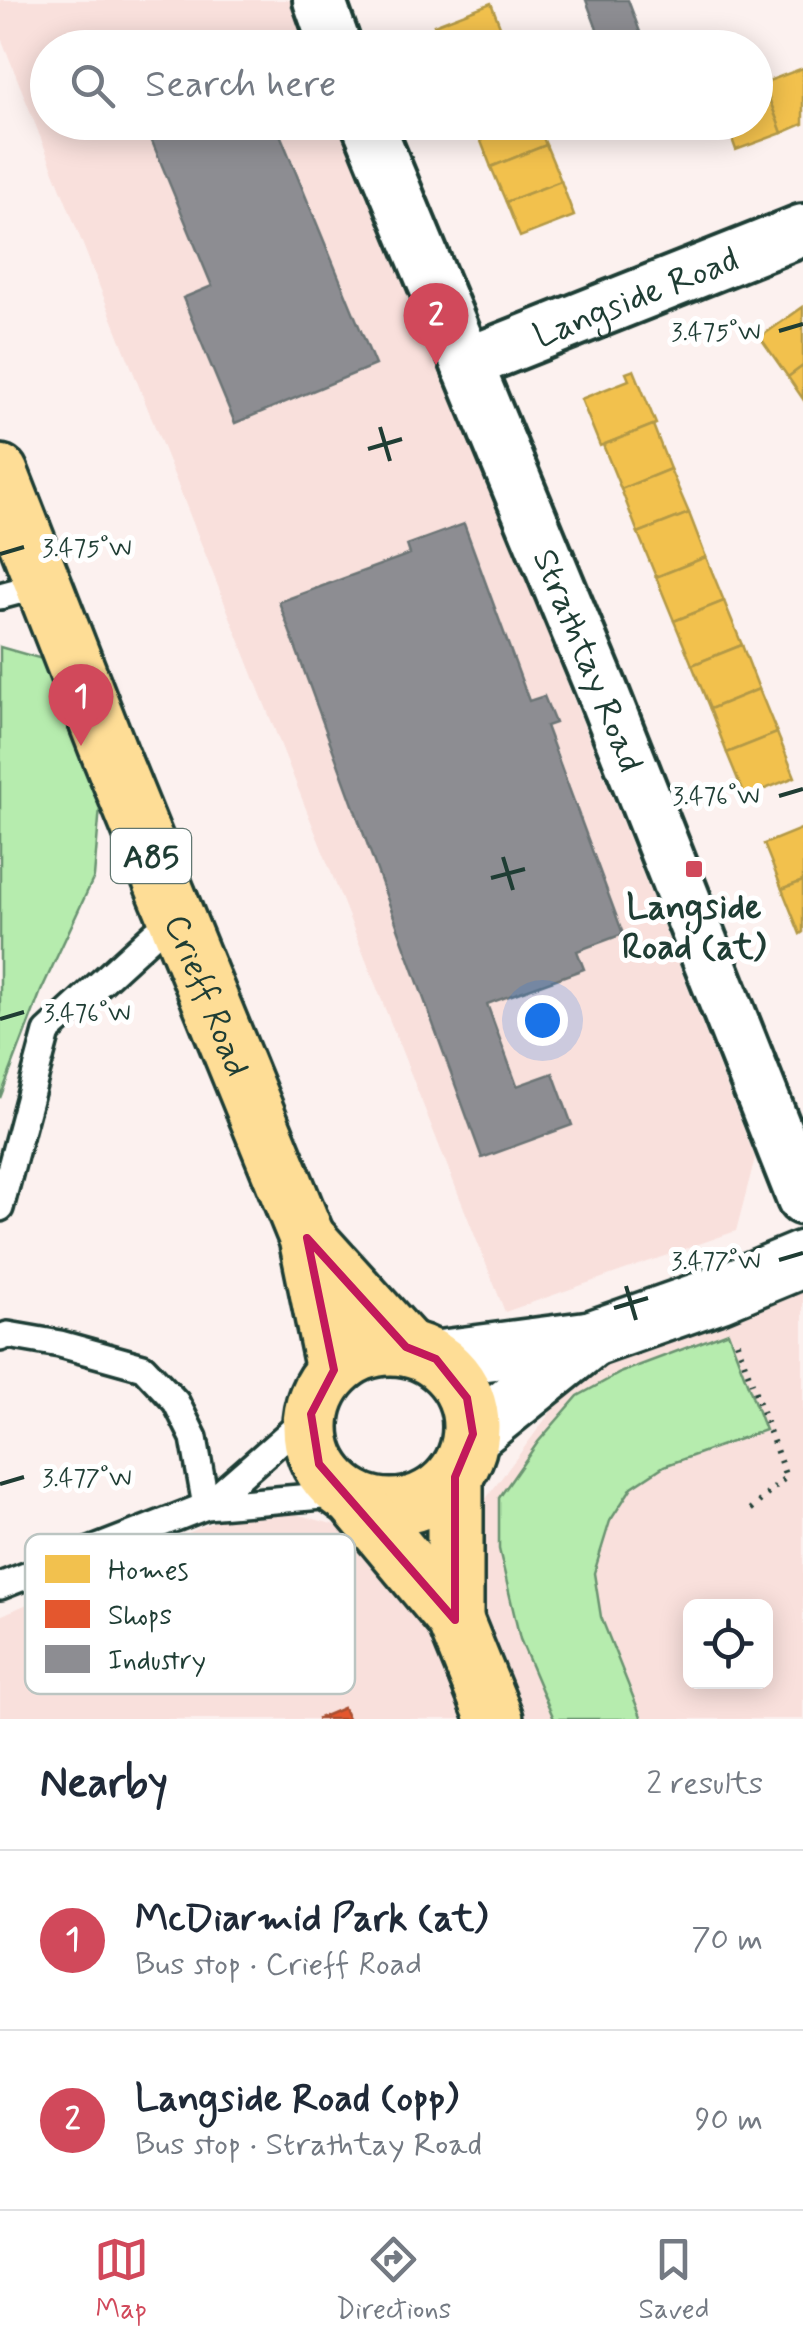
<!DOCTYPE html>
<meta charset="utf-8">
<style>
body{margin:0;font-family:Mynerve,sans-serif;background:#f6f6f7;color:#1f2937}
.controls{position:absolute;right:30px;bottom:30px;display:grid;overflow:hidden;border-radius:15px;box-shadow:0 5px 25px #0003}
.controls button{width:90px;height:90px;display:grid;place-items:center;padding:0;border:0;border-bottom:2px solid #e0e1e3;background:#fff;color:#1f2937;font:50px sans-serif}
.you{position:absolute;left:542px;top:1020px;width:35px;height:35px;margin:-25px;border:8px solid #fff;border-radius:50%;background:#1a73e8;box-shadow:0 0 0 15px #1a73e833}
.badge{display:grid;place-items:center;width:65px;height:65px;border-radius:50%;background:#d1495b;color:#fff;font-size:32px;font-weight:700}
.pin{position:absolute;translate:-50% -82px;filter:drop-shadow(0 2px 5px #0008)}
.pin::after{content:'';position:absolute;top:52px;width:35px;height:30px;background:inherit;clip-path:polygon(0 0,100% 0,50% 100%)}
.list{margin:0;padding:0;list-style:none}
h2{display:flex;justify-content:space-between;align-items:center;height:130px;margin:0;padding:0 40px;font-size:42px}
h2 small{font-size:32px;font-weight:400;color:#747a83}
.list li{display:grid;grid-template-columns:65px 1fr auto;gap:30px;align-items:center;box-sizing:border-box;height:180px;padding:0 40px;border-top:2px solid #e0e1e3}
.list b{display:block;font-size:38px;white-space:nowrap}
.list p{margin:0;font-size:32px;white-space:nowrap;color:#747a83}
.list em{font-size:32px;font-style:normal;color:#747a83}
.icon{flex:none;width:55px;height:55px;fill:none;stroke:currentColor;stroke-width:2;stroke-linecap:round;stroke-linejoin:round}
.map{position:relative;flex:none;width:803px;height:1719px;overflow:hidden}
.search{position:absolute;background:#fff;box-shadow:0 5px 25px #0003;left:30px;right:30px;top:30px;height:110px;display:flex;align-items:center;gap:25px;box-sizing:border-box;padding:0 35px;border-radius:55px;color:#747a83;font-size:38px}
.sheet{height:490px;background:#fff}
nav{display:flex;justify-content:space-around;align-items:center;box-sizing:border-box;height:140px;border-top:2px solid #e0e1e3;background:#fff;font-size:28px;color:#747a83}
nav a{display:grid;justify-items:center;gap:5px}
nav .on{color:#d1495b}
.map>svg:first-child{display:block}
.built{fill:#f9e0dc;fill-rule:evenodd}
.green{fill:#b6ecae;stroke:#6a9471;stroke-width:2.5}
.homes{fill:#f2c14e;stroke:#b39946;stroke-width:2.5}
.shops{fill:#e4572e;stroke:#a94f30;stroke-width:2.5}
.industry{fill:#8d8d92;stroke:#6c7576;stroke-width:2.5}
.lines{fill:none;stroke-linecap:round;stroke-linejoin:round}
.lane-casing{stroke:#1f3d34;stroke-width:32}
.street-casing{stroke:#1f3d34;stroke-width:58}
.secondary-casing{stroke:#1f3d34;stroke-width:62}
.primary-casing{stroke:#1f3d34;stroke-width:62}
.highway-casing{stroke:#1f3d34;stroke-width:62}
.path{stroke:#1f3d34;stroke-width:6;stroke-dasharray:2.5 8;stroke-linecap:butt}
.lane{stroke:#fff;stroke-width:25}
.street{stroke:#fff;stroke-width:50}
.secondary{stroke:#fff;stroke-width:55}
.primary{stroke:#fedd96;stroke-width:55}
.highway{stroke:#fedd96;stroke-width:55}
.marked{fill:none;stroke:#c2185b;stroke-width:8;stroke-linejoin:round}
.ticks{fill:none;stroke:#1f3d34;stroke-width:4}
.poi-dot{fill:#d1495b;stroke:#fff;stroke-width:4}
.labels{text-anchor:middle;stroke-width:10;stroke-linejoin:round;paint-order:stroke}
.shield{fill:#fff;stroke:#627771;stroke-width:2.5}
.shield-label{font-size:32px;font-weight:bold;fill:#1f3d34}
.street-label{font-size:35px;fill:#1f3d34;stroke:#fff}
.poi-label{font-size:35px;font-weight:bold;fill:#1f3d34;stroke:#fff}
.key{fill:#fff;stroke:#bcc5c2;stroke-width:2.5}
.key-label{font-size:28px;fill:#1f3d34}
.ticks-label{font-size:25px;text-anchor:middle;fill:#1f3d34;stroke:#fff;stroke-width:10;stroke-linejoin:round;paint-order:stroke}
</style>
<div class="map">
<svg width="803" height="1719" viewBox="0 0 803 1719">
<rect width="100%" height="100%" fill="#fcf1ef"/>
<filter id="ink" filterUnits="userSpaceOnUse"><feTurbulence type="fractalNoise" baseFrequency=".01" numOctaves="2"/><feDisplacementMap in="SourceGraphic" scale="20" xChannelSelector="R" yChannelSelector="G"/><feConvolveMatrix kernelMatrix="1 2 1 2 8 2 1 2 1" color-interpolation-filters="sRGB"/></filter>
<g filter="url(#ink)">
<g class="built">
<polygon points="0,0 291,0 310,47 48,48 48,122 341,123 432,341 755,1158 736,1231 505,1312 0,35"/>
<path d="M803,1290V1719H0V1616L256,1503L354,1530L485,1500L582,1370ZM690,1606H766V1682H690Z"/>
</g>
<g class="green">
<polygon points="0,647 46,660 72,705 100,807 94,877 41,991 0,1098"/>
<polygon points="728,1332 765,1430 664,1466 632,1487 610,1521 594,1573 601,1617 642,1719 554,1719 520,1639 499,1549 499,1498 538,1442 578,1396 622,1372"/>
</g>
<g class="homes">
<polygon points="491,3 505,39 482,48 443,48 434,25"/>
<polygon points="505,39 508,48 482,48"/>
<polygon points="803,68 803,124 782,133 763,83"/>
<polygon points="763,83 782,133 736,150 726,122 756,122 756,86"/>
<polygon points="473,122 500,122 477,131"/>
<polygon points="500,122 537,122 546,145 491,167 477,131"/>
<polygon points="546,145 561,181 506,202 491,167"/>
<polygon points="561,181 574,216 520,237 506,202"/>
<polygon points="803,307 803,366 788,377 760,337"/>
<polygon points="803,366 803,399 788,377"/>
<polygon points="634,370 656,424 600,446 581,399 629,380 626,373"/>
<polygon points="653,425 670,469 621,489 603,445"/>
<polygon points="670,469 689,513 638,533 621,489"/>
<polygon points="689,513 706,557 656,577 638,533"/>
<polygon points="706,557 724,601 674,621 656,577"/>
<polygon points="724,601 742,645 692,665 674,621"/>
<polygon points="742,645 759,689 710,709 692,665"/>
<polygon points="759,689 777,733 727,753 710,709"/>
<polygon points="777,733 795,777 745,797 727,753"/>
<polygon points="803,828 803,881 782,889 764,844"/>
<polygon points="803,881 803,932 800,934 782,889"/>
</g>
<polygon class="shops" points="343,1708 348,1719 317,1719"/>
<g class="industry">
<polygon points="586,0 628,0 646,48 604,48"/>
<polygon points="144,122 275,122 375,365 235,423 183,298 212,286"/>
<polygon points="464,524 529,701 544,696 555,723 546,726 623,934 577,951 584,969 487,1004 517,1086 553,1073 572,1125 482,1158 279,602 410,554 407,545"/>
</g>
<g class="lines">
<g class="lane-casing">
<g id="lane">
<polyline points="0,596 45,584"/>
<polyline points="0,1208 47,1032 155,933 178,922"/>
<polyline points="0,1338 8,1335 60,1344 143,1367 176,1402 194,1438 206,1506"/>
<polyline points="206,1506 311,1414"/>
<polyline points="0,1586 206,1506 346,1494"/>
</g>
</g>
<g class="street-casing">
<g id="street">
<polyline points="319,0 336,48"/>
<path id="s1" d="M367,122L601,688L803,1199"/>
<path id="s2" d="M468,367L488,355L803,230"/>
</g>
</g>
<g class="secondary-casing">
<g id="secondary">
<polyline points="436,1359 591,1339 719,1294 803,1259"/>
<polyline points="473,1434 591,1339"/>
</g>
</g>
<g class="primary-casing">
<g id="primary">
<path id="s3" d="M0,473L111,757L307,1238L334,1370"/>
<polyline points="309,1240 406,1347"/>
</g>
</g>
<g class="highway-casing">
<g id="highway">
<circle cx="391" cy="1427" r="80"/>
<polyline points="455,1477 455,1620"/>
<polyline points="355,1500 455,1620 495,1719"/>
</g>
</g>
<polyline class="path" points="737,1342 786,1477 747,1513"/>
<use href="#lane" class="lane"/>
<use href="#street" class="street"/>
<use href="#secondary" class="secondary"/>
<use href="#primary" class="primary"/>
<use href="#highway" class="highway"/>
</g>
</g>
<path class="marked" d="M307,1238L406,1347L436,1359L467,1398L473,1434L455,1477V1620L319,1464L311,1414L334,1370Z"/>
<path class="ticks" d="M779,331L803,324M380,427L390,461M368,449L402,439M0,554L24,547M779,796L803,789M503,857L513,890M491,878L525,869M0,1019L24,1012M779,1260L803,1253M626,1286L636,1320M614,1308L648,1298M0,1484L24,1477"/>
<rect class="poi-dot" x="684" y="859" width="20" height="20" rx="5"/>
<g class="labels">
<rect class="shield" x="111" y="829" width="80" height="54" rx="8"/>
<g class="shield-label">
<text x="151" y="867">A85</text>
</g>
<g class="street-label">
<text dy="12" stroke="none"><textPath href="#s2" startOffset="182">Langside Road</textPath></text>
<text dy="12" stroke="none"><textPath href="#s1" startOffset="582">Strathtay Road</textPath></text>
<text dy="12" stroke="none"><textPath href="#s3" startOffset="562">Crieff Road</textPath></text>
</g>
<g class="poi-label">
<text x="694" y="918">Langside<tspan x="694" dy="40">Road (at)</tspan></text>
</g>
</g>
<rect x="25" y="1534" width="330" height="160" rx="15" class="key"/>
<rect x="45" y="1555" width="45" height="28" fill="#f2c14e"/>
<rect x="45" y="1600" width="45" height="28" fill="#e4572e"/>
<rect x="45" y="1645" width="45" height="28" fill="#8d8d92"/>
<g class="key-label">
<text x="108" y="1579">Homes</text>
<text x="108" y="1624">Shops</text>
<text x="108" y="1669">Industry</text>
</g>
<g class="ticks-label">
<text x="716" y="340">3.475°W</text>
<text x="87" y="556">3.475°W</text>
<text x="716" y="804">3.476°W</text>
<text x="87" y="1021">3.476°W</text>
<text x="716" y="1269">3.477°W</text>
<text x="87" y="1486">3.477°W</text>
</g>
</svg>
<div class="controls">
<button><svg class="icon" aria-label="locate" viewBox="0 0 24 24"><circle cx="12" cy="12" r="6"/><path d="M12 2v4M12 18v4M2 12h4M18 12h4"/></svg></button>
</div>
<div class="you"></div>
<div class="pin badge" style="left:81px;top:746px">1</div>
<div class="pin badge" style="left:436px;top:365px">2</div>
<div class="search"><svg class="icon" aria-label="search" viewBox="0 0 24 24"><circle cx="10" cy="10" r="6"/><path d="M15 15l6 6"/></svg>Search here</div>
</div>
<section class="sheet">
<h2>Nearby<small>2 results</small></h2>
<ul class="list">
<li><span class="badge">1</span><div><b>McDiarmid Park (at)</b><p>Bus stop · Crieff Road</p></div><em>70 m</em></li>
<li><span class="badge">2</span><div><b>Langside Road (opp)</b><p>Bus stop · Strathtay Road</p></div><em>90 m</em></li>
</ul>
</section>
<nav>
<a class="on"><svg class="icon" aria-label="map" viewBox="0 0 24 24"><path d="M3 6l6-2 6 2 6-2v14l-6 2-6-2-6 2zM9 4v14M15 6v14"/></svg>Map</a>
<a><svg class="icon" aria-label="directions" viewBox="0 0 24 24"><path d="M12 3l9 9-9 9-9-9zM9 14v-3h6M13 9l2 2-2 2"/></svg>Directions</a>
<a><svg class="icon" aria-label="saved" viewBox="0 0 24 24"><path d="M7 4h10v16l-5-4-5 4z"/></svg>Saved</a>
</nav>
